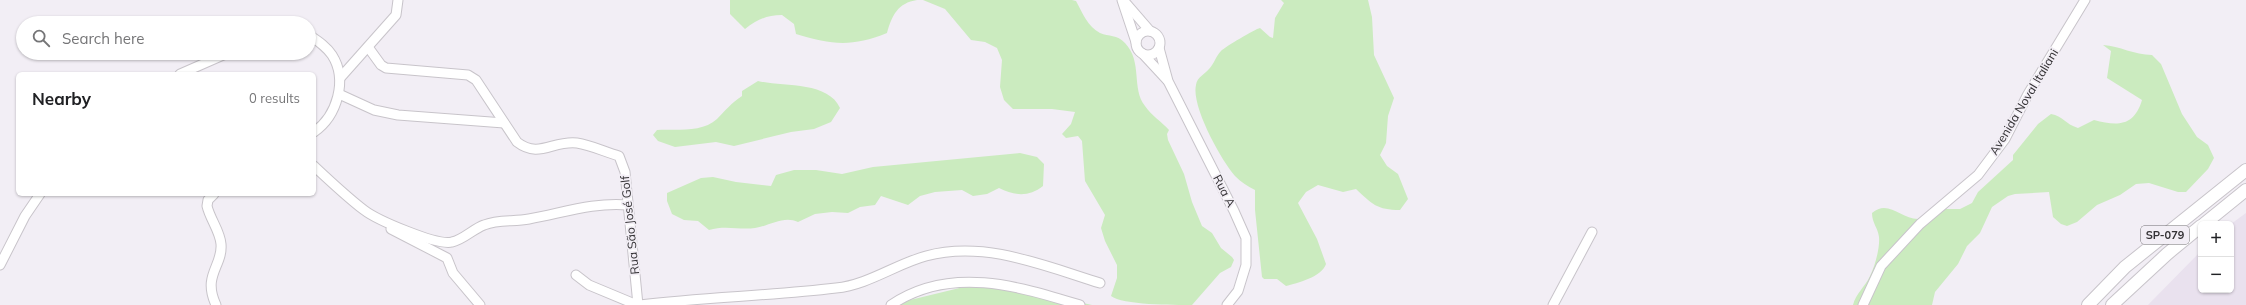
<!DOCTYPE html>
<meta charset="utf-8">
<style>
body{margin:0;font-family:Mulish,sans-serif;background:#f6f6f6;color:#202124}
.controls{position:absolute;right:12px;bottom:12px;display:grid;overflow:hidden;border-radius:6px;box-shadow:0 1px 3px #0004}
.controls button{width:36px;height:36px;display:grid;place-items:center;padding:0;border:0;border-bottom:1px solid #e0e0e0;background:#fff;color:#202124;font:20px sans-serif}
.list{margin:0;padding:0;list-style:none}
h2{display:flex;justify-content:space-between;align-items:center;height:52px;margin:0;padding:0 16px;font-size:17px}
h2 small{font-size:13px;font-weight:400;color:#757577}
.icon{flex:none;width:22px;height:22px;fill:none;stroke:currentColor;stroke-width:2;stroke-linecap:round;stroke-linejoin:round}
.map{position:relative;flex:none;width:2246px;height:305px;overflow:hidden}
.search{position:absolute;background:#fff;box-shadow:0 1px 3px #0004;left:16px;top:16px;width:300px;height:44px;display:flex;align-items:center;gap:10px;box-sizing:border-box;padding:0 14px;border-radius:22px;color:#757577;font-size:15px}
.panel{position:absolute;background:#fff;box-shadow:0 1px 3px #0004;left:16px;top:72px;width:300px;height:124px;border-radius:6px}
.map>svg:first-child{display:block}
.built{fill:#e9e1ee}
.green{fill:#cbebbf}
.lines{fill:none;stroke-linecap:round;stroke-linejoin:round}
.minor-casing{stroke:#c8c4ca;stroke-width:11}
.major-casing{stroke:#c8c4ca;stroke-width:14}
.minor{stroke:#fff;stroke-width:9}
.major{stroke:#fff;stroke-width:12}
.labels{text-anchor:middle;stroke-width:3.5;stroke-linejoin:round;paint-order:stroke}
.shield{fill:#f2eef5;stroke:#6d6a6f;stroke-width:1}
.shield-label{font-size:11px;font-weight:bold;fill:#343235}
.street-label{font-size:12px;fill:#343235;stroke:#f2eef5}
</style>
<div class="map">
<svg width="2246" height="305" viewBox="0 0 2246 305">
<rect width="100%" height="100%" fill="#f2eef5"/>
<polygon class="built" points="2246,213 2246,305 2148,305 2201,251 2201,290 2231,290 2231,224"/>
<g class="green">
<path d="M730,0H917C898,3 892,15 887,33C852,47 832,45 796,34L794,24L782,15C766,15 757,20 745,29L730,14Z"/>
<path d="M923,0H1072L1076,1C1082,12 1088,27 1100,33C1109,37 1117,34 1125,43C1143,62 1131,88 1145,106C1151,115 1162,122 1169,130L1167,134L1168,140L1184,174L1192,202L1202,226L1212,233L1221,248L1232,257L1234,260L1231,267L1220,273L1192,305C1174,305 1122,305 1111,296L1117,278V265L1105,241L1101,228L1105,215L1085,181L1082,141L1078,136L1066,138L1062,134L1071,124L1075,112L1052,109H1013L1004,100L1000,87L1002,60L997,48L985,42L971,40L945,9Z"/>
<path d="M1281,0H1368L1372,17L1374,55L1394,98L1388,116L1386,143L1380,155L1387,166L1398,174L1408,199L1400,210C1377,210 1372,204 1356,189L1343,192L1318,185L1306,192L1298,203L1317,239L1326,264C1322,277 1297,283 1286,286L1277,279H1264L1262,277L1255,210V190C1247,186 1241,182 1235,176C1221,160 1191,106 1196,85C1197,77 1205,74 1209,69C1214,64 1216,56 1221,51C1225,47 1255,29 1260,28L1270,37L1273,38L1275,18L1284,3Z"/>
<path d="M2103,45C2120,46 2134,55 2152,55L2161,64L2182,114L2197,137L2208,145L2214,158L2208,169L2186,192H2178L2149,183L2136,184L2120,195L2097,205L2077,222L2067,226L2061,224L2053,217L2049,192L2015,194L2008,196L1992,207L1980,233L1967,246L1958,264L1935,292L1932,305H1853C1856,293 1865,287 1870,276C1875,266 1880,248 1879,237C1878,228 1872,223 1872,213C1888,199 1901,219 1918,219C1924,219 1931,216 1937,215L1942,206L1947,209H1960L1972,203L1978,192L2013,160V155L2038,124L2051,114C2063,116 2065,124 2078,128L2094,120C2117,126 2134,127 2142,100L2107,78L2111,51Z"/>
<path d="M758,81C782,87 828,81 840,108L831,122L814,129L791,132L734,146L716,142L675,147L658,141L653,135L657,130C676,129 702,133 717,119C725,111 731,103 742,96V91Z"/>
<path d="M1020,153L1037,157L1044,164L1043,186C1029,197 1015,196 999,188L987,194L973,196L962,190L935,192L920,196L908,205L881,196L875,205L860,207L848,213L832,212L815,214L798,222C784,215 769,226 755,228C739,230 725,225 709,230L698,221L684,220L672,214L667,201V193L701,178L713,177L736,182L771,186L776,175L794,170H816L842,174L873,167Z"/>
<polygon points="976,284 1016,288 1092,305 898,305 906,301"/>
</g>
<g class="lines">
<g class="minor-casing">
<g id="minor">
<polyline points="1122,0 1136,42"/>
<polyline points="1124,1 1150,31"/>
<circle cx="1148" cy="43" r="12"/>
<path d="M309,35C318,41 326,46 332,55C348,80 337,116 314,132"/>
<path d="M368,47L381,65L386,68L468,75L476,80L517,142C539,159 553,140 577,143C591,145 605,152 619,156L625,172L638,305"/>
<polyline points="1159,48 1168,81 1234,211 1246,238 1246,265 1238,291 1227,305"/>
<polyline points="1142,53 1167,80"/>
<polyline points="180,74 228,53"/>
<polyline points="340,78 396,15 398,0"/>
<polyline points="339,94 374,110 398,115 504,123"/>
<path d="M314,166C330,181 347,197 364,210C377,220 437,246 452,242C463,240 473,229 484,225C499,219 514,222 529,219C563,213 593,202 628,205"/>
<path d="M214,194L208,200L207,206C210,219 220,231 221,244C223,266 202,275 216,305"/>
<polyline points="391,229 447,258 453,273 480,305"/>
<polyline points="0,265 25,216 40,194"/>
<polyline points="576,275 589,285 637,305"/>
<path d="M640,305C705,297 770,296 836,288C868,285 896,264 926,256C985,240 1045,266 1100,283"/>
<path d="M891,305C950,265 1018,286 1080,305"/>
<polyline points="1553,305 1592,232"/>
<polyline points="1863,305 1881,266 1920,224 1978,175 2005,139 2028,94 2085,0"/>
</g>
</g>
<g class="major-casing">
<g id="major">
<polyline points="2204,224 2246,190"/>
<polyline points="2088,305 2125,267 2246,170"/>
<polyline points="2112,305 2167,254 2201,226"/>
</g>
</g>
<use href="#minor" class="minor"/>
<use href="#major" class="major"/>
</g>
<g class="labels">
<rect class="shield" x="2141" y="226" width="48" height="18" rx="3"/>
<g class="shield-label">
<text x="2165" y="239">SP-079</text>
</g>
<g class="street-label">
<text transform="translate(2024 102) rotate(-59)" y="4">Avenida Noval Italiani</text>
<text transform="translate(1224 191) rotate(63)" y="4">Rua A</text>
<text transform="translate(630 225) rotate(-96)" y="4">Rua São José Golf</text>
</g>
</g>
</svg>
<div class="controls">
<button>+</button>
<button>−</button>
</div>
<div class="search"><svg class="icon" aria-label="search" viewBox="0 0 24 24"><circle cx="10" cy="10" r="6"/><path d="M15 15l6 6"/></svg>Search here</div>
<section class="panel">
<h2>Nearby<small>0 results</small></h2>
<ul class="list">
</ul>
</section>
</div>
